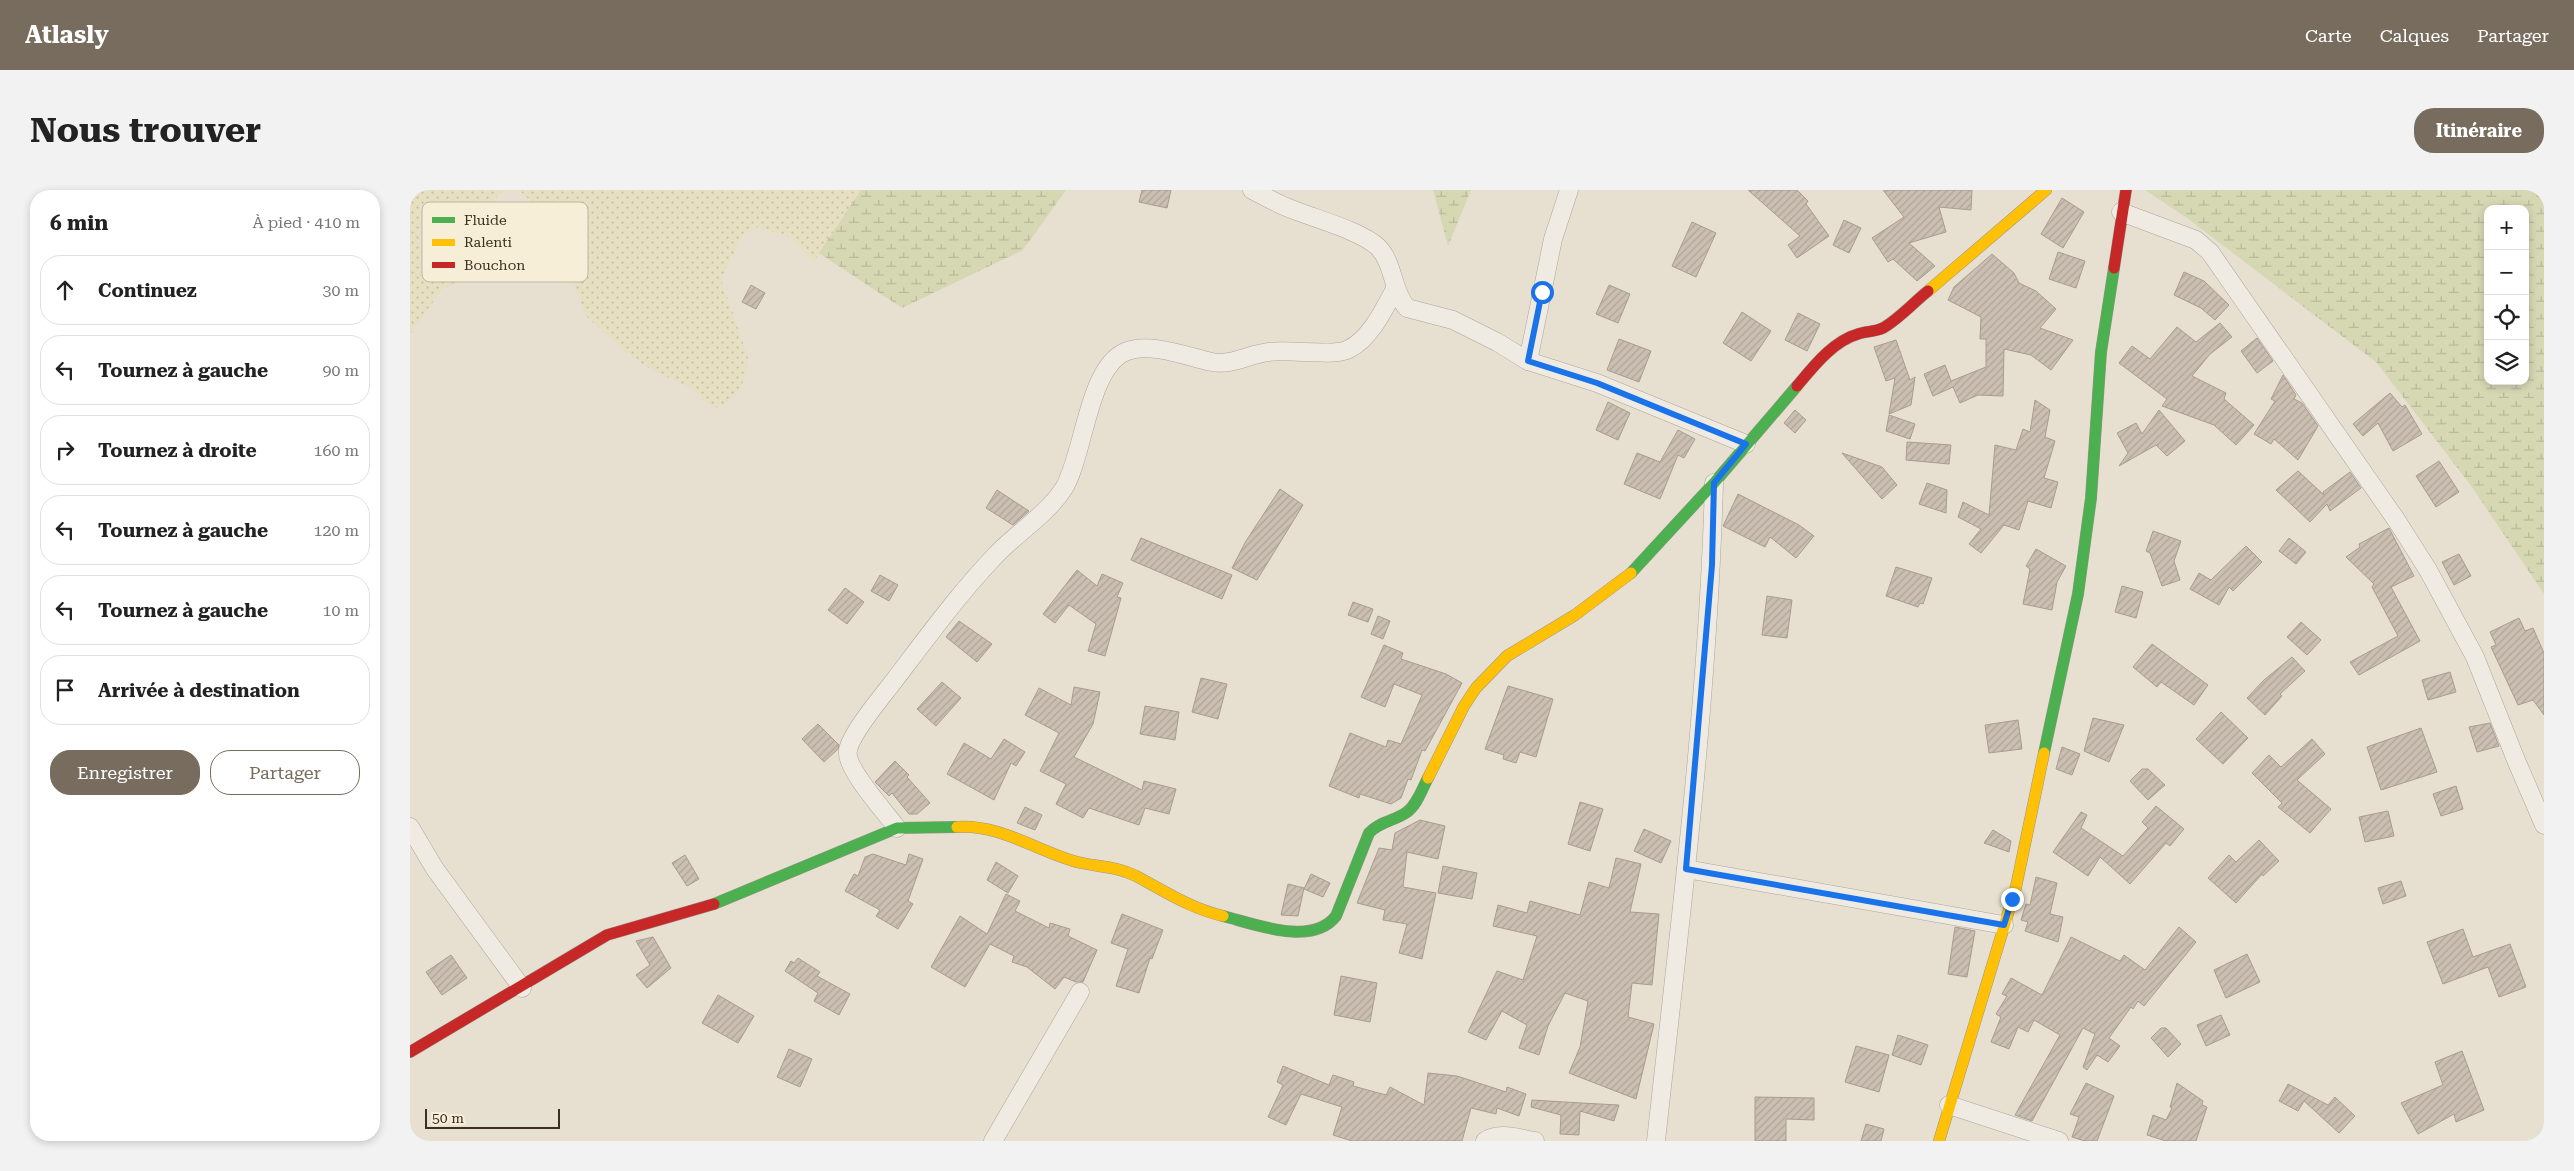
<!DOCTYPE html>
<html lang="fr">
<meta charset="utf-8">
<style>
body{margin:0;font-family:"Roboto Serif",serif;background:#f2f2f2;color:#222}
.controls{position:absolute;right:15px;top:15px;display:grid;overflow:hidden;border-radius:10px;box-shadow:0 2px 8px #0003}
.controls button{width:45px;height:45px;display:grid;place-items:center;padding:0;border:0;border-bottom:1px solid #e0e0e0;background:#fff;color:#222;font:25px sans-serif}
.scale{position:absolute;left:15px;bottom:12px;width:135px;box-sizing:border-box;padding-left:5px;border:2px solid #3d2e20;border-top:0;font-size:14px;line-height:18px;white-space:nowrap;color:#3d2e20;-webkit-text-stroke:4px #f7eed8;paint-order:stroke}
.stop{position:absolute;width:15px;height:15px;margin:-11px;border:4px solid #1a73e8;border-radius:50%;background:#fff}
.stop.end{background:#1a73e8;border-color:#fff;box-shadow:0 1px 5px #0008}
.list{margin:0;padding:0;list-style:none}
h2{display:flex;justify-content:space-between;align-items:center;height:65px;margin:0;padding:0 20px;font-size:21px}
h2 small{font-size:16px;font-weight:400;color:#767676}
.list li{display:grid;grid-template-columns:32px 1fr auto;gap:15px;align-items:center;box-sizing:border-box;height:70px;margin:0 10px 10px;padding:0 10px;border:1px solid #e0e0e0;border-radius:20px}
.list b{display:block;font-size:19px;white-space:nowrap}
.list em{font-size:16px;font-style:normal;color:#767676}
.actions{display:flex;gap:10px;padding:15px 20px}
.actions a{flex:1;padding:11px 0;border:1px solid #786c5e;border-radius:20px;text-align:center;font-size:18px;color:#786c5e}
.actions .main{background:#786c5e;color:#fff}
.icon{flex:none;width:28px;height:28px;fill:none;stroke:currentColor;stroke-width:2;stroke-linecap:round;stroke-linejoin:round}
.map{position:relative;flex:none;width:2134px;height:951px;overflow:hidden;border-radius:20px}
header{display:flex;align-items:center;gap:30px;box-sizing:border-box;height:70px;padding:0 25px;background:#786c5e;color:#fff}
header strong{font-size:24px}
nav{display:flex;gap:28px;margin-inline-start:auto;font-size:18px}
.intro{display:flex;align-items:center;justify-content:space-between;box-sizing:border-box;height:120px;padding:0 30px}
h1{margin:0;font-size:35px}
.button{padding:12px 22px;border-radius:20px;background:#786c5e;color:#fff;font-size:18px;font-weight:700}
main{display:flex;gap:30px;padding:0 30px}
aside{flex:1;background:#fff;border-radius:20px;box-shadow:0 2px 8px #0003}
.map>svg:first-child{display:block}
.farmland{fill:url(#farmland-dots)}
.wetland{fill:url(#wetland-marsh);fill-rule:evenodd}
.building{fill:url(#building-hatch);stroke:#a89c90}
.lines{fill:none;stroke-linecap:round;stroke-linejoin:round}
.street-casing{stroke:#ada599;stroke-width:19}
.fast-casing{stroke:#9c958a;stroke-width:12}
.slow-casing{stroke:#9c958a;stroke-width:12}
.jam-casing{stroke:#9c958a;stroke-width:12}
.street{stroke:#efebe3;stroke-width:18}
.fast{stroke:#4caf50;stroke-width:11}
.slow{stroke:#ffc107;stroke-width:11}
.jam{stroke:#c62828;stroke-width:11}
.route{stroke:#1a73e8;stroke-width:6}
.key{fill:#f7eed8;stroke:#bfb4a1;stroke-width:1}
.key-label{font-size:14px;fill:#3d2e20}
</style>
<header>
<strong>Atlasly</strong>
<nav><a>Carte</a><a>Calques</a><a>Partager</a></nav>
</header>
<div class="intro"><h1>Nous trouver</h1><a class="button">Itinéraire</a></div>
<main>
<aside>
<h2>6 min<small>À pied · 410 m</small></h2>
<ul class="list">
<li><svg class="icon" aria-label="ahead" viewBox="0 0 24 24"><path d="M12 20V5M6 11l6-6 6 6"/></svg><div><b>Continuez</b></div><em>30 m</em></li>
<li><svg class="icon" aria-label="left" viewBox="0 0 24 24"><path d="M17 20v-9H6M10 6l-5 5 5 5"/></svg><div><b>Tournez à gauche</b></div><em>90 m</em></li>
<li><svg class="icon" aria-label="right" viewBox="0 0 24 24"><path d="M7 20v-9h11M14 6l5 5-5 5"/></svg><div><b>Tournez à droite</b></div><em>160 m</em></li>
<li><svg class="icon" aria-label="left" viewBox="0 0 24 24"><path d="M17 20v-9H6M10 6l-5 5 5 5"/></svg><div><b>Tournez à gauche</b></div><em>120 m</em></li>
<li><svg class="icon" aria-label="left" viewBox="0 0 24 24"><path d="M17 20v-9H6M10 6l-5 5 5 5"/></svg><div><b>Tournez à gauche</b></div><em>10 m</em></li>
<li><svg class="icon" aria-label="arrive" viewBox="0 0 24 24"><path d="M6 21V4h12l-3 4 3 4H6"/></svg><div><b>Arrivée à destination</b></div></li>
</ul>
<div class="actions"><a class="main">Enregistrer</a><a>Partager</a></div>
</aside>
<div class="map">
<svg width="2134" height="951" viewBox="0 0 2134 951">
<defs>
<pattern id="farmland-dots" width="8" height="8" patternUnits="userSpaceOnUse" patternTransform="scale(1.25)"><rect width="8" height="8" fill="#e6dfc2"/><path d="M2 2h.1M6 6h.1" fill="none" stroke="#c6c0a6" stroke-width="1.8" stroke-linecap="round"/></pattern>
<pattern id="wetland-marsh" width="20" height="14" patternUnits="userSpaceOnUse" patternTransform="scale(1.25)"><rect width="20" height="14" fill="#d6d7b3"/><path d="M1 5h8M5 5V1M11 12h8M15 12V8" fill="none" stroke="#b9b99a"/></pattern>
<pattern id="building-hatch" width="6" height="6" patternUnits="userSpaceOnUse" patternTransform="scale(1.25)"><rect width="6" height="6" fill="#cbbfb2"/><path d="M-1 1l2-2M0 6l6-6M5 7l2-2" fill="none" stroke="#afa499"/></pattern>
</defs>
<rect width="100%" height="100%" fill="#e7e0d1"/>
<polygon class="farmland" points="0,0 451,0 404,72 381,48 348,37 333,44 311,89 338,167 336,183 330,200 319,211 304,219 277,196 245,182 216,163 175,125 147,44 123,13 110,1 93,1 82,12 71,48 56,79 47,93 32,99 0,145"/>
<g class="wetland">
<polygon points="451,0 656,0 613,60 492,118 409,63"/>
<polygon points="1023,0 1061,0 1038,56"/>
<path d="M1735,0H2134V404L2062,297L1966,172L1777,28ZM2078,19H2115V191H2078Z"/>
</g>
<g class="building">
<polygon points="732,0 761,0 757,18 729,12"/>
<polygon points="1338,0 1387,0 1398,11 1396,14 1419,46 1387,68 1378,55 1390,46"/>
<polygon points="1473,0 1562,0 1561,20 1529,17 1536,42 1499,53 1525,76 1507,91 1483,69 1478,72 1462,48 1494,27"/>
<polygon points="1652,8 1674,22 1653,58 1631,44"/>
<polygon points="1434,30 1451,38 1439,63 1423,55"/>
<polygon points="1282,32 1306,43 1286,87 1262,76"/>
<polygon points="1648,62 1675,71 1666,98 1639,89"/>
<polygon points="1582,64 1604,83 1609,93 1626,101 1646,119 1630,138 1663,150 1641,180 1621,165 1594,159 1593,206 1568,205 1550,213 1543,197 1523,206 1514,184 1535,175 1541,191 1576,177 1576,149 1570,149 1571,127 1538,110 1544,97"/>
<polygon points="1774,82 1794,91 1819,115 1805,130 1791,118 1764,105"/>
<polygon points="341,95 355,103 346,119 332,112"/>
<polygon points="1199,95 1220,104 1208,133 1186,124"/>
<polygon points="1332,122 1361,141 1341,171 1313,153"/>
<polygon points="1388,123 1410,134 1397,161 1375,150"/>
<polygon points="1810,133 1822,147 1800,164 1782,186 1816,203 1814,209 1844,235 1826,255 1804,235 1752,216 1757,209 1709,173 1722,156 1740,169 1767,137 1786,152"/>
<polygon points="1847,148 1863,171 1847,183 1831,161"/>
<polygon points="1209,149 1241,161 1229,192 1197,180"/>
<polygon points="1486,150 1500,190 1505,187 1501,215 1479,224 1485,188 1476,191 1464,157"/>
<polygon points="1873,185 1886,205 1884,209 1892,213 1908,236 1888,270 1864,249 1861,254 1844,244 1865,211 1861,209"/>
<polygon points="1980,203 1992,217 1995,215 2012,244 1983,261 1968,233 1953,246 1943,234"/>
<polygon points="1625,210 1640,220 1635,247 1645,251 1634,288 1648,292 1641,318 1618,311 1609,340 1594,335 1571,363 1559,354 1571,339 1548,327 1553,312 1579,325 1585,255 1606,260 1613,239 1620,242"/>
<polygon points="1198,212 1220,223 1208,250 1186,240"/>
<polygon points="1385,220 1396,230 1385,243 1374,233"/>
<polygon points="1749,220 1775,251 1757,266 1746,255 1709,276 1718,263 1707,243 1726,233 1732,244"/>
<polygon points="1479,225 1505,234 1500,249 1476,241"/>
<polygon points="1268,240 1285,249 1274,268 1268,265 1250,309 1214,294 1227,263 1250,272"/>
<polygon points="1497,252 1541,255 1539,274 1496,270"/>
<polygon points="1432,263 1472,277 1487,295 1472,309"/>
<polygon points="2029,271 2049,302 2026,317 2006,286"/>
<polygon points="1888,281 1914,305 1913,302 1940,282 1951,298 1920,321 1917,314 1900,332 1866,300"/>
<polygon points="1517,293 1537,300 1536,323 1509,314"/>
<polygon points="870,299 893,315 847,390 822,378 836,351"/>
<polygon points="587,300 619,321 603,335 576,318"/>
<polygon points="1328,304 1389,335 1404,346 1386,368 1360,347 1355,357 1313,336"/>
<polygon points="1979,338 2004,386 1981,397 2010,451 1949,485 1940,472 1988,446 1962,397 1964,394 1936,367 1950,357 1949,354"/>
<polygon points="1743,341 1771,351 1764,371 1770,390 1752,396 1740,363 1736,361"/>
<polygon points="731,348 822,385 812,409 721,370"/>
<polygon points="1879,348 1896,362 1886,374 1869,361"/>
<polygon points="1836,356 1852,372 1823,401 1819,397 1809,415 1780,399 1789,383 1801,390"/>
<polygon points="1626,359 1656,376 1647,392 1642,420 1613,414 1620,379 1616,376"/>
<polygon points="2049,364 2061,386 2044,395 2032,372"/>
<polygon points="1486,377 1522,388 1513,414 1510,413 1508,417 1476,406"/>
<polygon points="667,380 687,396 692,384 713,393 707,407 711,408 695,466 678,461 686,434 659,415 645,433 633,424"/>
<polygon points="470,385 488,395 479,411 461,401"/>
<polygon points="1712,396 1733,402 1726,428 1705,422"/>
<polygon points="435,398 454,412 437,434 418,420"/>
<polygon points="1357,406 1382,410 1377,448 1352,445"/>
<polygon points="943,412 963,419 958,432 938,425"/>
<polygon points="968,426 980,431 973,449 961,444"/>
<polygon points="2109,428 2115,441 2123,438 2134,463 2134,525 2123,510 2108,515 2081,457 2086,455 2080,442"/>
<polygon points="549,431 582,454 567,472 536,447"/>
<polygon points="1891,432 1911,450 1897,465 1877,447"/>
<polygon points="1742,454 1798,495 1784,515 1751,492 1747,497 1723,477"/>
<polygon points="974,455 993,463 991,469 1036,484 1052,493 1015,561 1012,560 1001,590 998,589 991,608 981,614 950,604 949,608 919,596 940,543 976,557 978,550 991,554 1012,505 984,494 975,517 951,507"/>
<polygon points="1882,467 1895,481 1870,504 1872,506 1855,525 1837,508 1854,490"/>
<polygon points="2040,482 2046,502 2018,510 2012,490"/>
<polygon points="791,488 817,494 808,529 782,522"/>
<polygon points="532,492 551,508 526,536 507,519"/>
<polygon points="1098,496 1143,509 1126,567 1110,562 1106,573 1093,569 1094,565 1075,559"/>
<polygon points="664,497 690,502 683,534 664,567 732,600 734,591 766,599 759,624 735,618 729,635 679,618 673,628 646,614 656,594 630,581 649,543 615,525 629,498 661,515"/>
<polygon points="735,516 769,522 765,550 730,544"/>
<polygon points="1811,522 1838,548 1813,574 1786,549"/>
<polygon points="1683,528 1714,535 1699,572 1674,561"/>
<polygon points="1608,530 1612,559 1579,563 1575,535"/>
<polygon points="2080,533 2089,556 2067,562 2059,537"/>
<polygon points="408,534 429,555 428,559 414,572 392,549"/>
<polygon points="2011,538 2027,582 1971,600 1957,557"/>
<polygon points="594,549 615,562 606,576 601,573 584,610 537,584 554,553 581,569"/>
<polygon points="1902,549 1915,564 1887,590 1921,619 1900,643 1868,617 1872,613 1842,583 1859,565 1871,577"/>
<polygon points="1652,557 1670,564 1662,585 1646,579"/>
<polygon points="485,571 499,585 497,587 520,613 507,624 499,624 482,603 479,606 465,592"/>
<polygon points="1732,579 1738,579 1755,595 1738,610 1720,591"/>
<polygon points="2046,596 2053,619 2031,626 2023,604"/>
<polygon points="1170,612 1193,619 1180,661 1158,654"/>
<polygon points="1746,616 1774,639 1760,656 1756,653 1720,694 1690,667 1678,686 1643,662 1671,622 1677,625 1671,638 1713,666 1738,638 1732,632"/>
<polygon points="615,617 632,625 625,640 607,633"/>
<polygon points="1978,621 1984,646 1955,652 1949,627"/>
<polygon points="1010,630 1035,636 1028,669 997,662 993,697 1026,703 1012,769 989,763 997,734 973,730 975,720 947,713 969,658 982,660 985,643"/>
<polygon points="1234,639 1261,651 1251,673 1224,661"/>
<polygon points="1583,640 1601,651 1599,662 1574,653"/>
<polygon points="1849,650 1869,671 1853,686 1852,684 1826,713 1798,688 1819,665 1826,672"/>
<polygon points="463,664 496,675 499,664 513,669 498,711 503,714 488,739 466,726 470,720 435,701 444,684 448,686 455,667"/>
<polygon points="275,665 289,689 277,696 262,673"/>
<polygon points="1206,668 1231,674 1220,722 1249,724 1242,795 1222,793 1218,827 1244,834 1226,909 1159,883 1170,857 1178,811 1155,803 1138,836 1129,865 1109,858 1117,835 1092,821 1076,850 1058,842 1087,781 1113,790 1127,746 1083,736 1088,715 1117,723 1120,711 1170,725 1179,692 1199,698"/>
<polygon points="586,672 608,686 598,703 577,690"/>
<polygon points="1033,676 1067,683 1062,709 1028,703"/>
<polygon points="901,684 920,693 913,707 894,699"/>
<polygon points="1626,687 1647,693 1640,724 1653,727 1648,752 1615,741 1618,732 1611,730 1616,714 1620,715"/>
<polygon points="1991,691 1996,706 1973,714 1968,698"/>
<polygon points="878,694 894,698 888,726 871,725"/>
<polygon points="596,704 610,711 605,721 639,738 640,733 660,739 658,746 687,760 673,792 666,792 654,787 645,799 617,777 602,772 604,766 580,754 555,797 521,777 550,726 577,744"/>
<polygon points="712,724 753,740 742,769 740,768 729,803 706,796 718,759 701,753"/>
<polygon points="1545,737 1565,741 1557,787 1538,784"/>
<polygon points="1769,737 1786,752 1734,816 1728,811 1723,819 1721,817 1699,848 1710,856 1698,872 1687,865 1677,880 1673,877 1685,844 1673,838 1622,931 1605,925 1650,845 1624,830 1618,842 1608,837 1599,859 1581,852 1591,827 1586,824 1597,806 1592,804 1601,788 1632,805 1661,747 1710,771 1714,765 1735,780"/>
<polygon points="2053,739 2063,767 2100,754 2116,797 2089,807 2078,777 2033,794 2017,752"/>
<polygon points="243,747 261,778 237,798 226,785 240,775 226,751"/>
<polygon points="1837,764 1850,792 1816,808 1804,780"/>
<polygon points="41,765 57,788 32,805 16,782"/>
<polygon points="388,768 410,782 407,786 440,804 429,825 404,811 408,803 375,781 381,771 384,773"/>
<polygon points="931,786 967,793 960,832 924,825"/>
<polygon points="308,805 344,826 328,853 292,833"/>
<polygon points="1811,825 1820,845 1796,856 1787,835"/>
<polygon points="1751,838 1756,838 1771,854 1758,867 1741,848"/>
<polygon points="1488,845 1518,855 1511,875 1482,865"/>
<polygon points="1446,856 1479,865 1469,902 1435,892"/>
<polygon points="379,859 402,869 390,897 367,887"/>
<polygon points="2052,861 2074,920 2046,932 2044,924 2008,944 1991,913 2033,895 2025,872"/>
<polygon points="873,876 919,895 923,885 944,892 943,896 976,905 980,897 1014,915 1018,883 1047,886 1096,902 1097,897 1116,904 1109,926 1087,918 1086,924 1061,918 1052,951 942,951 923,945 932,917 891,904 876,935 858,927 873,895 867,892"/>
<polygon points="1676,893 1704,906 1687,951 1675,951 1662,947 1669,927 1660,924"/>
<polygon points="1767,893 1793,911 1792,915 1797,917 1786,951 1756,951 1737,945 1743,925 1756,930 1762,918 1760,917"/>
<polygon points="1878,894 1918,915 1925,907 1945,926 1929,943 1894,911 1888,921 1869,911"/>
<polygon points="1345,907 1404,908 1404,930 1376,929 1376,951 1345,951"/>
<polygon points="1122,910 1171,913 1209,915 1204,931 1170,921 1169,945 1150,944 1151,925 1121,917"/>
<polygon points="1456,934 1474,939 1471,951 1451,951"/>
</g>
<g class="lines">
<g class="street-casing">
<g id="street">
<path d="M842,0C856,7 869,15 884,20C906,29 951,41 968,57C984,73 982,101 997,118L1043,130L1087,152L1118,171L1187,193L1336,254"/>
<polyline points="1711,22 1786,50 1800,62 1987,331 2018,380 2065,467 2106,570 2134,635"/>
<polyline points="1118,171 1143,49 1159,0"/>
<polyline points="0,637 25,679 112,798"/>
<path d="M487,638C476,623 434,577 438,560C441,544 469,510 480,496C513,453 546,407 584,367C605,344 637,325 654,298C674,265 678,178 715,162C739,151 778,167 802,172C822,176 839,164 859,162C870,160 883,162 895,162C908,162 927,165 939,159C961,148 974,119 985,99"/>
<polyline points="1276,679 1594,735"/>
<polyline points="1539,915 1649,951"/>
<polyline points="583,951 670,802"/>
<path d="M1075,951C1089,941 1110,949 1125,951"/>
<path d="M1246,951C1270,732 1298,513 1304,293"/>
</g>
</g>
<g class="fast-casing">
<g id="fast">
<polyline points="1221,383 1304,293 1387,196"/>
<polyline points="1634,563 1668,404 1681,308 1691,162 1704,78"/>
<polyline points="304,714 487,638 547,637"/>
<path d="M813,726C845,734 902,757 926,726L959,643C970,631 985,631 997,622C1007,615 1012,599 1018,588"/>
</g>
</g>
<g class="slow-casing">
<g id="slow">
<polyline points="1518,101 1636,0"/>
<polyline points="1018,588 1054,516 1066,498 1097,466 1165,425 1221,383"/>
<path d="M547,637C590,634 627,661 667,672C688,677 706,676 726,686C756,702 780,718 813,726"/>
<polyline points="1529,951 1606,697 1634,563"/>
</g>
</g>
<g class="jam-casing">
<g id="jam">
<polyline points="1704,78 1716,0"/>
<path d="M1387,196C1403,177 1423,151 1448,144C1456,141 1465,142 1473,138C1489,129 1504,112 1518,101"/>
<polyline points="0,862 197,745 304,714"/>
</g>
</g>
<use href="#street" class="street"/>
<use href="#fast" class="fast"/>
<use href="#slow" class="slow"/>
<use href="#jam" class="jam"/>
</g>
<g class="lines">
<polyline class="route" points="1132,102 1118,171 1187,193 1336,254 1304,293 1302,375 1276,679 1594,735 1602,709"/>
</g>
<rect x="12" y="12" width="166" height="80" rx="8" class="key"/>
<rect x="22" y="27" width="23" height="6" fill="#4caf50"/>
<rect x="22" y="49" width="23" height="7" fill="#ffc107"/>
<rect x="22" y="72" width="23" height="6" fill="#c62828"/>
<g class="key-label">
<text x="54" y="35">Fluide</text>
<text x="54" y="57">Ralenti</text>
<text x="54" y="80">Bouchon</text>
</g>
</svg>
<div class="controls">
<button>+</button>
<button>−</button>
<button><svg class="icon" aria-label="locate" viewBox="0 0 24 24"><circle cx="12" cy="12" r="6"/><path d="M12 2v4M12 18v4M2 12h4M18 12h4"/></svg></button>
<button><svg class="icon" aria-label="layers" viewBox="0 0 24 24"><path d="M12 4l9 5-9 5-9-5zM3 14l9 5 9-5"/></svg></button>
</div>
<div class="scale">50 m</div>
<div class="stop" style="left:1132px;top:102px"></div>
<div class="stop end" style="left:1602px;top:709px"></div>
</div>
</main>
